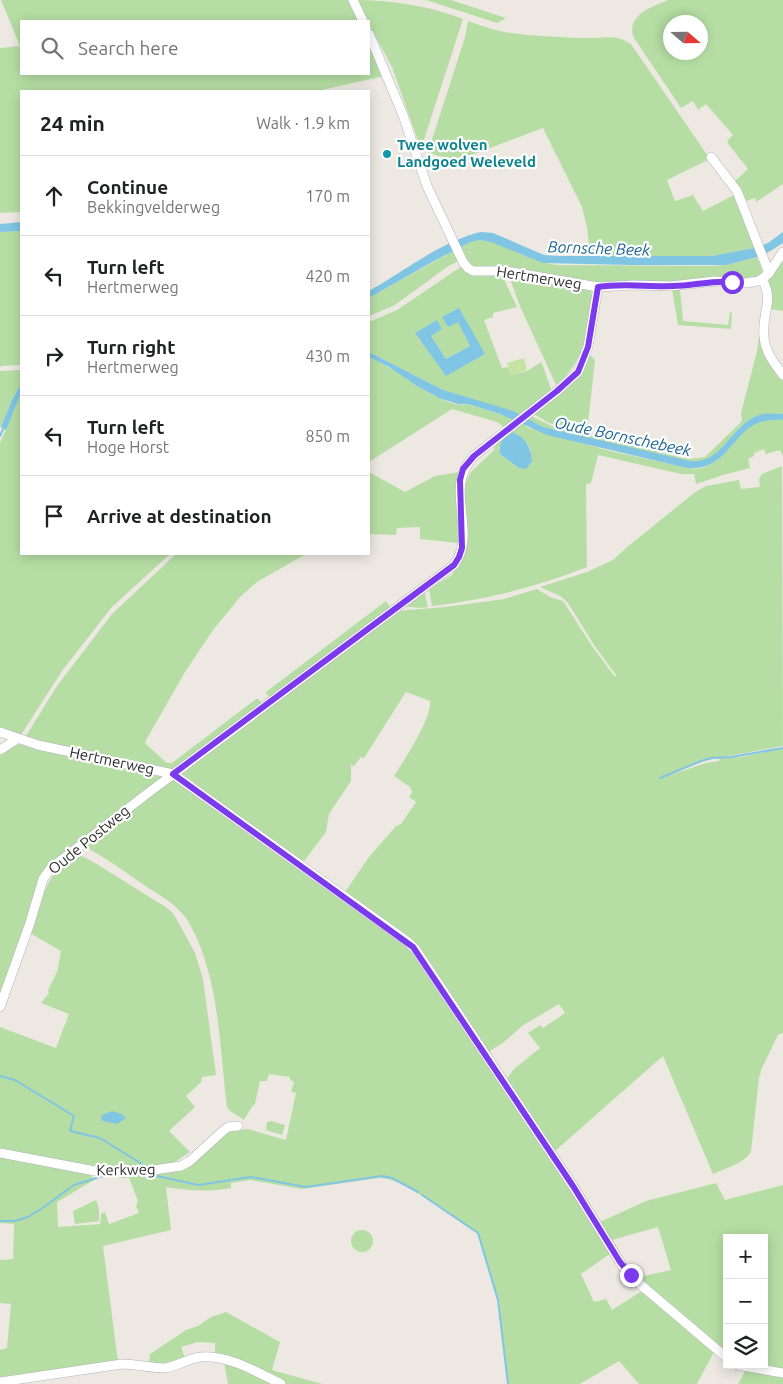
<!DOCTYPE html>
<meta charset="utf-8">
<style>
body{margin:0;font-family:Ubuntu,sans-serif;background:#f2f2f2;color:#202124}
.controls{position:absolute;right:15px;bottom:15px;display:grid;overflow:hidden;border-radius:0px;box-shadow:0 2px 12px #0003}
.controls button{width:45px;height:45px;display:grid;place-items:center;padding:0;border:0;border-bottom:1px solid #e0e0e0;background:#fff;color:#202124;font:25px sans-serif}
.compass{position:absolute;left:663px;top:15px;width:45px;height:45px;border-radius:50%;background:#fff;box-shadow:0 2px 12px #0003;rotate:110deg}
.stop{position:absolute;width:15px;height:15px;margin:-11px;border:4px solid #7c3aed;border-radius:50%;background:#fff}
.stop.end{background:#7c3aed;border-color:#fff;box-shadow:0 1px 5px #0008}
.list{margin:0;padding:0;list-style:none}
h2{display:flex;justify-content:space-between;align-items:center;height:65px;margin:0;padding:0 20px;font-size:21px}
h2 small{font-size:16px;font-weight:400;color:#757577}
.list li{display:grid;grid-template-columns:32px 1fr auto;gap:15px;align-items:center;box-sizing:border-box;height:80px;padding:0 20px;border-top:1px solid #e0e0e0}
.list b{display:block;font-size:19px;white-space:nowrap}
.list p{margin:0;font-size:16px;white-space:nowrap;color:#757577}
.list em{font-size:16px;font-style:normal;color:#757577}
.icon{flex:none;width:28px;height:28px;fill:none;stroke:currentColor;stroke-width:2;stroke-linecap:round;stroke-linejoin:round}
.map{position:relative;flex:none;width:783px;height:1384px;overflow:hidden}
.search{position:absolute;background:#fff;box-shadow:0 2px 12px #0003;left:20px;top:20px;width:350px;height:55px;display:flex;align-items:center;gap:12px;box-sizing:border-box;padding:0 18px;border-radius:0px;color:#757577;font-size:19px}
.panel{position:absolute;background:#fff;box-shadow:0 2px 12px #0003;left:20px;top:90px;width:350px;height:465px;border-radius:0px}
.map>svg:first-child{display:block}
.green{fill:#b6dea4;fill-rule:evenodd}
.pitch{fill:#c5e4a1}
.water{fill:#80c5e4}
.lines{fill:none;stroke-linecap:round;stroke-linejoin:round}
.stream{stroke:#80c5e4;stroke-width:2}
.minor-casing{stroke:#b2b3bc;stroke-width:10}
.minor{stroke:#fff;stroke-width:9}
.route{stroke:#7c3aed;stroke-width:6}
.culture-dot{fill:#0f9aa8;stroke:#fff;stroke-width:2}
.labels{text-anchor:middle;stroke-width:4.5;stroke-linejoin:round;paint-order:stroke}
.culture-label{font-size:15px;font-weight:bold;fill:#0d838f;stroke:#fff;text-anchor:start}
.street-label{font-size:15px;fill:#2e2e2e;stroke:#fff}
.water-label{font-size:16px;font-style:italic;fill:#1c6594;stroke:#fff}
</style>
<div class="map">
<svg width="783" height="1384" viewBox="0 0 783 1384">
<rect width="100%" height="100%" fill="#ede9e2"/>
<g class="green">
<polygon points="1,0 348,0 358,21 21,21 21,74 369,74 369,43 386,78 380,77 317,91 21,91 21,212 0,213 0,48 20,46"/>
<path d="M356,0C391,0 430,6 463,19L421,149L392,67Z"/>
<polygon points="426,0 451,0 506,18 497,23"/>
<path d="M668,0H783V184L756,202L755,198L743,202L735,181L748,169L729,145L727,141L733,135L706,104L698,110L693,101L681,108L634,38C625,15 652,7 668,0ZM670,22H700V52H670Z"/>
<path d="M468,21C480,25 493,30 505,32C529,36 558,37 582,38C599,39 616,33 631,44L710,159L667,180L675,201L693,195L703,211L734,195L754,248L712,256H590L587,227L582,207L543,128L466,157C451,159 442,158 428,152L465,37Z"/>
<polygon points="21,231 21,365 1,366 0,368 0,232"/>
<path d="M480,240C505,242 529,262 557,265L709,266L726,265L757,257L763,272L762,275L754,279L690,282L599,283L470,267L460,248L471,242Z"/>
<polygon points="455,250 460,260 447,267 395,305 369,316 369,298"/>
<polygon points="783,255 783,311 770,309 767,279"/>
<path d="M462,266L502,275L517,307L493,313V317L484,320L502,368L508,367L511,375L527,371L541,362L543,366L551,389L520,415L443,390L369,352V322L397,310ZM458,321L485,354L446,375L415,333L441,329L431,336L446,359L470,346Z"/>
<path d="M509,276L587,288L591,291L593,298C587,332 585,362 556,385L519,304Z"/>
<polygon points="672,289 680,289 683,321 728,325 730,312 732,313 731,329 678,325"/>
<polygon points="597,324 590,355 595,360 587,432 549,423 532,413 572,381 594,325"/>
<path d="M760,329L773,368L783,380V414C731,410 740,445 705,460C700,462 695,462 690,461C664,458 638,450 612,444C589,439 564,435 542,427C536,424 531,421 525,418L529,415L552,426L679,457L690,459L705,457L742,421L741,413L757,351Z"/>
<path d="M369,357C376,360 383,364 390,368C409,379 446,409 468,404L515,419L505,428L497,422L452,409L369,462Z"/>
<polygon points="21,370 21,384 12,400 0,429 0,371"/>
<polygon points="21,393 21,554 170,554 111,608 62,671 19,738 0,731 0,443"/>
<path d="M769,420H783V456L780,450L766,454L764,449L754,453V456L748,459L750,468L723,475L696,484L694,474H681L598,455L591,483L586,484L587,567C537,587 485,600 432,606L429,589L452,575L462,558L464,545L465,483L471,472L493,451L497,442L520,422L529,428L610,451L694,469C722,466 727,447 744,431C751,424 760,421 769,420ZM527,443L531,451L519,468L500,454L499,447Z"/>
<path d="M782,466L783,746L706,760L670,775L706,763L719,761L720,758L741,757L783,748V1033L778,1035L762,1068L759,1078L751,1152C743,1164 726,1168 713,1174L663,1056L555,1151L506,1080L514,1069L540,1048L528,1033L540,1025L543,1028L565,1013L559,1004L522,1026L504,1042L487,1053L419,946L345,892L369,857L396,826L401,824L416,802L409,797L412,792L410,787L394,776C404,761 432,718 430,701L406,692L364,758L361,757L354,766L351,765V781L329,814L326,832L305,860H300L182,774L396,611L445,607L504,599L537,589L550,597L563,601L592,646L615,677L616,675L594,645L568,603L562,597L540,587L587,572L613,560L626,548L694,493L706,486L739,480L741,489L760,487L759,479L762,474Z"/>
<polygon points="369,472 405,492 435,476 459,472 457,480 458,543 420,539 420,527 397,528 396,535 369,534"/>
<polygon points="176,554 306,554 257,582 241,596 213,630 185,672 145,742 147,745 167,763 172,763 256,699 258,699 262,703 173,771 24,739 57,686 112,614"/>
<polygon points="424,591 428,607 421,608 401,606"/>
<polygon points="386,601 390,607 271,697 267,695 266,692"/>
<polygon points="21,744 167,776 47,867 0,995 0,752 12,746"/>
<path d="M172,778L407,944L549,1156L610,1254L581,1274L594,1302L606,1299L612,1310L645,1289L715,1350L697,1384H639L619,1361L580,1384H508L499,1301L479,1234L424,1197L402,1184L388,1179L378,1178L302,1189L250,1180L231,1183V1188C207,1192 190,1191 166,1187L171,1230L103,1246L118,1362L0,1380V1350L7,1348L11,1304L0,1303V1260L13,1259L14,1224L0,1223V1156L91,1175L94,1180L57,1202L58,1227L100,1224L101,1214L105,1212L109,1224L139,1213L136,1206L138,1201L129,1178H120L118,1175L146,1174L151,1176L172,1171L227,1131L248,1129L286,1140L296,1093L291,1092L294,1082L290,1080V1077L269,1074L267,1081H260L255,1104L251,1108L244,1120L230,1111L227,1107C219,1046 220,976 188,921C178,905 159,895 144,885C124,871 105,857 83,846Z"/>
<path d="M78,855L84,857L95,863L164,906L172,912L180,925L195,953L203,979L216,1075L202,1077L201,1082L186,1096L195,1107L169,1131L190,1152L167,1167L106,1170L0,1151V1027L56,1048L69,1014L41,1003L49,993L48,990L57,972L61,951L28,932C40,918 40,898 49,882C55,870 67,863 78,855Z"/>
<polygon points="271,1121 285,1125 282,1135 266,1130 267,1122"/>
<polygon points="716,1183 725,1200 783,1185 783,1371 743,1365 764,1365 764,1238 727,1238 727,1355 644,1285 644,1276 671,1270 658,1227 612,1240 600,1222 646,1201"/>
<polygon points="96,1200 99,1209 99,1221 75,1224 73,1211"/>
<circle cx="362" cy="1241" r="11"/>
<polygon points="226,1312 280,1342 272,1370 322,1384 286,1384 249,1365 215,1356 215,1343 198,1342 181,1347 185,1358 161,1365 149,1364 150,1354 186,1330 198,1326 211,1317"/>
<polygon points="224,1362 277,1384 228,1384"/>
<polygon points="749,1369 783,1375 783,1384 738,1384 745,1371"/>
</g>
<polygon class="pitch" points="524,358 527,370 511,375 507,363"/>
<g class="water">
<polygon points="21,222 21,231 0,232 0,224"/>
<path d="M481,232L493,233L544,255L559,256H712L754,248L768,243L783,232V243L767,253L757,257L726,265H630L543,263L491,242L480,240L471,242L434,261L369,298V291C405,271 441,241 481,232Z"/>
<polygon points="459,308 485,354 446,376 415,333 437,320 442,329 431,336 446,359 470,346 458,322 448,327 442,317"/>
<path d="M369,352L443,390L513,411L543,427L690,461C724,465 732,420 763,414C770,413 777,414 783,414V420C729,415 737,472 687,468L547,435L500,414L468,404H458L439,398L417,386L389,367L369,357Z"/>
<polygon points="21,384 21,393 6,430 1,427 12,400"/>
<path d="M511,432C525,436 531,447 532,461L526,469L519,468L500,454C498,444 503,437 511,432Z"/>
<polygon points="112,1111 122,1114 126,1118 125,1119 117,1124 103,1121 101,1119 102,1115"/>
</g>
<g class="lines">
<g class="stream">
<polyline points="0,436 4,427"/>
<polyline points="660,778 701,761 712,758 731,757 783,748"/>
<polyline points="0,1076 15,1080 74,1116 70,1131 100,1138 145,1166"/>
<polyline points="148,1174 198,1185 251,1177 306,1187 382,1176 392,1178 418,1192"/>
<polyline points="422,1195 478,1233 498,1300 508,1384"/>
<polyline points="0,1221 15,1221 28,1217 41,1209 74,1185 106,1175"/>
</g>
<g class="minor-casing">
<g id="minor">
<polyline points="353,0 363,21"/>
<polyline points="369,34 403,115 427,186 463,262 468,268 473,271 506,271 598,287 634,285 671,286 715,281 746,283 758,281 762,279 769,273 783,252"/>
<polyline points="711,157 737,191 769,273"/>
<path d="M762,279C775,302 761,313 764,337C765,352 774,363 783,375"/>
<polyline points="0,732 38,745 173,774 408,942 416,950 573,1186 623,1267 635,1280 727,1358"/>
<polyline points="0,750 17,739"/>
<path d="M0,1007L30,923L43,879L51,868L152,790L454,565C479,531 442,489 474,456L557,391L578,372L588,347L598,287"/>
<polyline points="0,1153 95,1171 154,1170 181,1166 190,1161 224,1130 228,1127 238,1126"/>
<polyline points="737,1365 783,1373"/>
<path d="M0,1382L122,1364C137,1364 150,1368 164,1368C177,1367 188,1358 201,1357C227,1354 259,1373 281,1384"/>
</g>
</g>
<use href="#minor" class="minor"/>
</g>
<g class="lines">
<path class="route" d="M631,1275L620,1262L573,1186L413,947L173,774L454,565L459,557L462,548L460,480L463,469L474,456L557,391L578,372L588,347L598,287C622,283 648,287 673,286C693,286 712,280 732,282"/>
</g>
<circle class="culture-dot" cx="387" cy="154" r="5"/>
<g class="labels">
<g class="culture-label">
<text x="397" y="150">Twee wolven<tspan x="397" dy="17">Landgoed Weleveld</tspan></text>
</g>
<g class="street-label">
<text transform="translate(539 278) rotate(9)" y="5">Hertmerweg</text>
<text transform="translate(112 761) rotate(12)" y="5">Hertmerweg</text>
<text transform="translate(89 840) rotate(-39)" y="5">Oude Postweg</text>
<text transform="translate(126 1170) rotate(-1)" y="5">Kerkweg</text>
</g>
<g class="water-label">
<text transform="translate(599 248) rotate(2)" y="6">Bornsche Beek</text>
<text transform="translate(623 436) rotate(12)" y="6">Oude Bornschebeek</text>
</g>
</g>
</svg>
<div class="controls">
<button>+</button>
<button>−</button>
<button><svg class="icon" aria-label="layers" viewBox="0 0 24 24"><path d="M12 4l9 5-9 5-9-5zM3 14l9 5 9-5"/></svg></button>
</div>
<svg class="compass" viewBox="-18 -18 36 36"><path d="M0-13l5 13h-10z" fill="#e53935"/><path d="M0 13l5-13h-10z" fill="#757577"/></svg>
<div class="stop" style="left:732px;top:282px"></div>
<div class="stop end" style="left:631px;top:1275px"></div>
<div class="search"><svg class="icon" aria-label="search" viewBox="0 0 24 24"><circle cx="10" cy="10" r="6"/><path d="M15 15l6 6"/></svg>Search here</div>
<section class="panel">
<h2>24 min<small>Walk · 1.9 km</small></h2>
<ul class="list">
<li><svg class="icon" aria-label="ahead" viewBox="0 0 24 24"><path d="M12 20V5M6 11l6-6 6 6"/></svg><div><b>Continue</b><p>Bekkingvelderweg</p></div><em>170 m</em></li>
<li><svg class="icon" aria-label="left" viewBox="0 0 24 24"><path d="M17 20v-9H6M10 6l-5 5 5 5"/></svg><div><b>Turn left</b><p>Hertmerweg</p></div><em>420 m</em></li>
<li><svg class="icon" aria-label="right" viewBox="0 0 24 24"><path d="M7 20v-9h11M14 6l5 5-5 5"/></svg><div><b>Turn right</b><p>Hertmerweg</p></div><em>430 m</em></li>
<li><svg class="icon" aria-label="left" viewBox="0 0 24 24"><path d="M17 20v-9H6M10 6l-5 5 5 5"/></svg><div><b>Turn left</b><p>Hoge Horst</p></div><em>850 m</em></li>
<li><svg class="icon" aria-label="arrive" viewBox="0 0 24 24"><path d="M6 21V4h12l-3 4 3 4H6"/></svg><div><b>Arrive at destination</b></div></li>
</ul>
</section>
</div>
